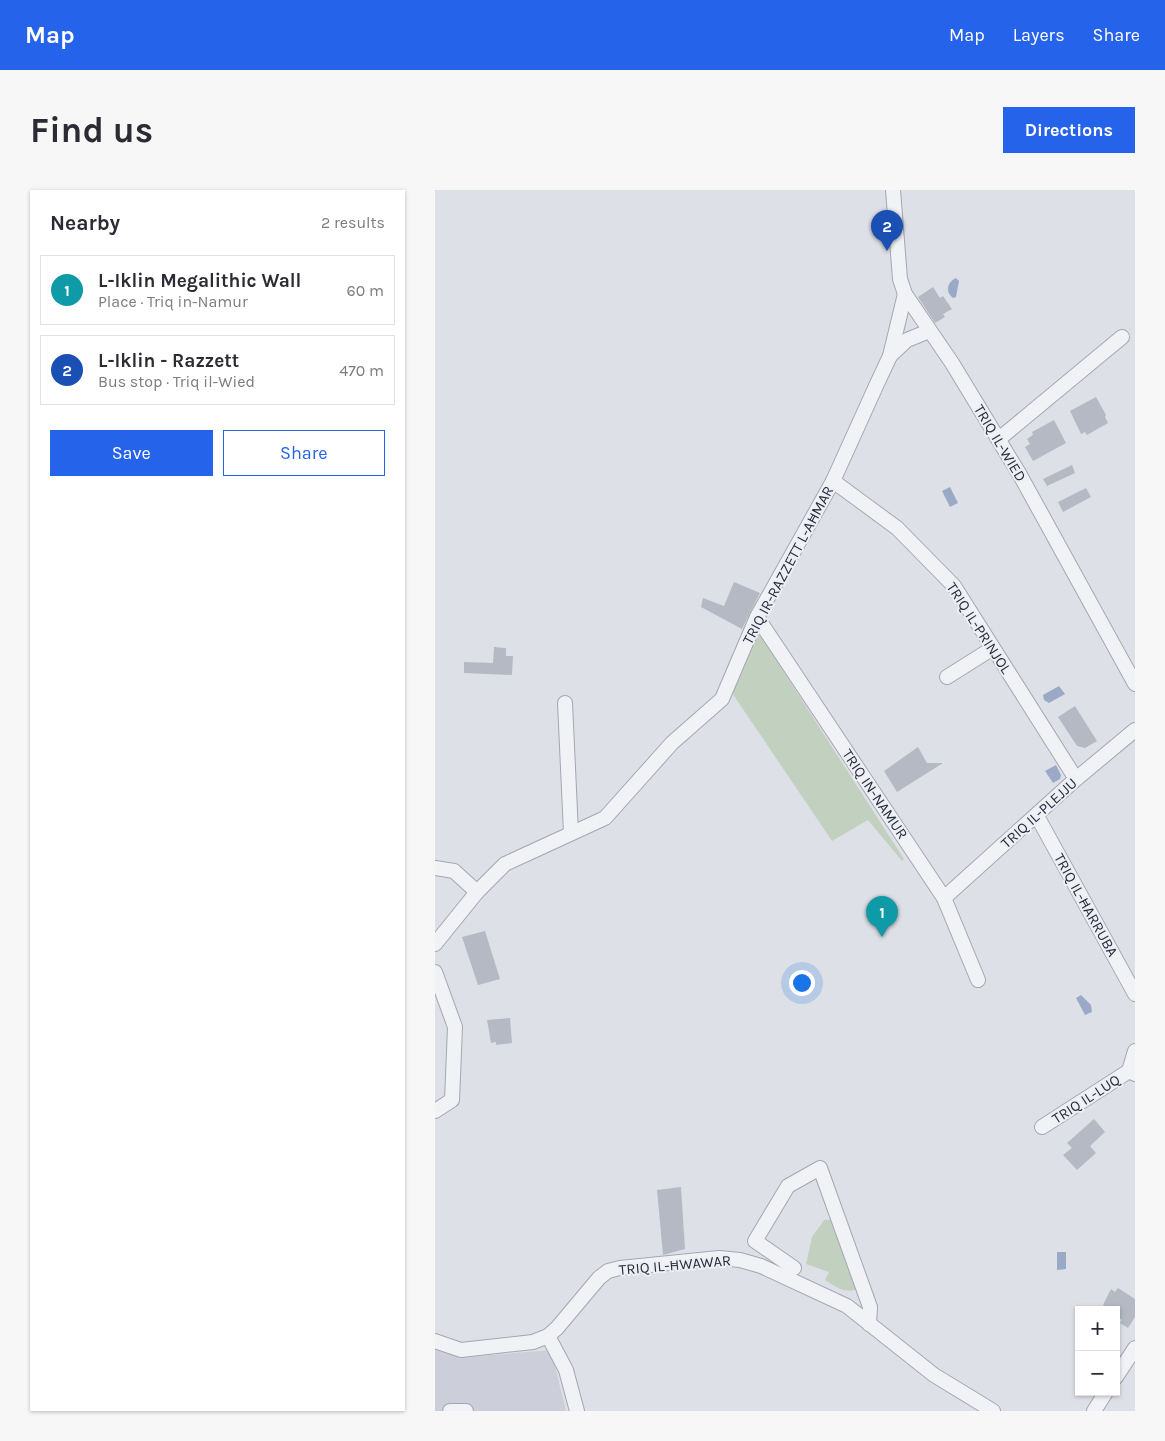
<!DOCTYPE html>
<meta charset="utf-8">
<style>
body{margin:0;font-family:Karla,sans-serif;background:#f7f7f7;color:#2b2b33}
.controls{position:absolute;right:15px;bottom:15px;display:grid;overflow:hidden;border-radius:0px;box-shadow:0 1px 4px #0004}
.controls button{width:45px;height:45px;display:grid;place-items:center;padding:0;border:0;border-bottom:1px solid #e1e1e2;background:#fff;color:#2b2b33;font:25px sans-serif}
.you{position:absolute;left:366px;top:792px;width:18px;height:18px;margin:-12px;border:4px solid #fff;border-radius:50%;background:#1a73e8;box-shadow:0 0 0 8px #1a73e833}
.badge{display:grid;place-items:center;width:32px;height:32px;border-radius:50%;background:#2563eb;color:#fff;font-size:16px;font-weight:700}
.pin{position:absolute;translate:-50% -41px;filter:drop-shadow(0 1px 2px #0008)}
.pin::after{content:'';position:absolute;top:26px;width:18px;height:15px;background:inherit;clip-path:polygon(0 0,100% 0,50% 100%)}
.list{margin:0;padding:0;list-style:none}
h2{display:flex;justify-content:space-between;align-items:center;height:65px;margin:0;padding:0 20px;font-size:21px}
h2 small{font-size:16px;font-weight:400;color:#7c7c81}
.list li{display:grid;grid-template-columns:32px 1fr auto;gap:15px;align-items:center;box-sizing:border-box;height:70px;margin:0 10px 10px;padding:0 10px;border:1px solid #e1e1e2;border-radius:0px}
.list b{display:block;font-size:19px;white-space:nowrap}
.list p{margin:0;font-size:16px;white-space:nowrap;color:#7c7c81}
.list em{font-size:16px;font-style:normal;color:#7c7c81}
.actions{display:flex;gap:10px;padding:15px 20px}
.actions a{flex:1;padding:11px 0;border:1px solid #2563eb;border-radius:0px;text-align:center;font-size:18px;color:#2563eb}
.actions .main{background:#2563eb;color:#fff}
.map{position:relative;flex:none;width:700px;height:1221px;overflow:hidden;border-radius:0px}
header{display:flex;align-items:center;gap:30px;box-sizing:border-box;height:70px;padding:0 25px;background:#2563eb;color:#fff}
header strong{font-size:24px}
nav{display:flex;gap:28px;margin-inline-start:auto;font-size:18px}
.intro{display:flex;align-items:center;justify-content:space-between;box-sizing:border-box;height:120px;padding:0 30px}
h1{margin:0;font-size:35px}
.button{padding:12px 22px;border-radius:0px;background:#2563eb;color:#fff;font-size:18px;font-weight:700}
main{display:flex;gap:30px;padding:0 30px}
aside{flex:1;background:#fff;border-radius:0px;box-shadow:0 1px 4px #0004}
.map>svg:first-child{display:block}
.built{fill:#cccfd9}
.green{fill:#c2d1bf}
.water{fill:#9aaac6}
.building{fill:#b5b9c4}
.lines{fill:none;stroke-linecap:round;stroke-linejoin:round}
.minor-casing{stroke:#a4a7b1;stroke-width:16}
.minor{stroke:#f0f2f6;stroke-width:14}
.labels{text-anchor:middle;stroke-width:4;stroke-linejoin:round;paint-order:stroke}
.street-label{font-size:15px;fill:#282d3d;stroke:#edeff5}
</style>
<header>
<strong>Map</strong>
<nav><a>Map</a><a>Layers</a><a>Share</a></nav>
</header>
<div class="intro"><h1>Find us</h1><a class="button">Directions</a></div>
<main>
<aside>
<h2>Nearby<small>2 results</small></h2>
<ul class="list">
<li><span class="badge" style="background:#0f9aa8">1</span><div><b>L-Iklin Megalithic Wall</b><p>Place · Triq in-Namur</p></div><em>60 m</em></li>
<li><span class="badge" style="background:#1a4fb4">2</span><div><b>L-Iklin - Razzett</b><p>Bus stop · Triq il-Wied</p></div><em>470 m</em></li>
</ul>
<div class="actions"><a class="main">Save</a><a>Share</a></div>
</aside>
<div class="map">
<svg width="700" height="1221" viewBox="0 0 700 1221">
<rect width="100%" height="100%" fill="#dee0e7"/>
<polygon class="built" points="0,1153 32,1167 116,1160 131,1221 0,1221"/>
<g class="green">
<polygon points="319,441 327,448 469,669 467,671 433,630 397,651 295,500"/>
<path d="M389,1030H399L423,1099C409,1104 401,1097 390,1090L394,1082L371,1074L377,1047Z"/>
</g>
<g class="water">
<path d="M521,88L524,91L521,107L518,108C510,102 512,92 521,88Z"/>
<polygon points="515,297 523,313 515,317 507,301"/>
<polygon points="624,496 630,504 614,513 609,510 608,505"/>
<polygon points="621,575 626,585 625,589 618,593 610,581"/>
<polygon points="646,805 656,815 657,822 650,825 641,808"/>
<polygon points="622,1062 631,1062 631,1079 622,1080"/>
</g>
<g class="building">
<polygon points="498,97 505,108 508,106 517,119 508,124 510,127 500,133 483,107"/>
<polygon points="661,207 671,225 670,227 673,233 652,245 650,242 646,244 635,221"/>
<polygon points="619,230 631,253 598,271 590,257 595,254 592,249 598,245 597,242"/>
<polygon points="637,275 640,283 612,296 608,289"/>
<polygon points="651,298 656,307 628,322 623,312"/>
<polygon points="299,392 325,403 307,439 266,417 268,408 289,416"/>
<polygon points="59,457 71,458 71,466 78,466 77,485 29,483 29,472 58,473"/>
<polygon points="640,516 662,551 650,558 642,556 623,527"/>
<polygon points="483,557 492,573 508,573 462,602 449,581"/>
<polygon points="50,741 65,789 43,795 27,747"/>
<polygon points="75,828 77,853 61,855 61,852 56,853 52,830"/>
<polygon points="659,929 670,942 655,956 661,963 642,980 628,965 637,958 632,953"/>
<polygon points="246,997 250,1059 228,1065 222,1000"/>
<polygon points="683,1098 700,1109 700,1127 693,1138 685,1133 687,1130 681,1126 683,1124 681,1120 676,1120 668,1115 676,1099 680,1102"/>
</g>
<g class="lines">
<g class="minor-casing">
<g id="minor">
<polyline points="458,0 465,89 470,104 517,173 585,285 700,494"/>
<polyline points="455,166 472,150 494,141"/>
<polyline points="564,249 687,147"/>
<polyline points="398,291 462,338 519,396 641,589"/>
<polyline points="322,427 509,708 543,790"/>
<polyline points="512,487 558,458"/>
<polyline points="130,513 136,643"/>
<polyline points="602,626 700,804"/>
<polyline points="0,678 19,681 42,702"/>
<polyline points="509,708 641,589 700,540"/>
<polyline points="0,754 42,702 70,674 170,628 237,553 287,509 322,427 398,291 441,196 455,166 470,104"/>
<polyline points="0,782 20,837 17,910 0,921"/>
<polyline points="700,861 694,881 700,884"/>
<polyline points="607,937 694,881"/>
<polyline points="359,1078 320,1051 353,996 385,978 435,1117 434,1134"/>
<polyline points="113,1146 131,1180 142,1221"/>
<polyline points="0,1151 26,1160 98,1152 113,1146 122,1138 164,1088 173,1081 185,1078 284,1068 305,1070 326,1076 412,1116 499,1185 558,1221"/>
<polyline points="681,1187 700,1158"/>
<polyline points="15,1221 31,1221"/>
<polyline points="659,1221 671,1202"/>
</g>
</g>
<use href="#minor" class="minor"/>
</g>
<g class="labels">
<g class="street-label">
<text transform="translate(565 253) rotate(59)" y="5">TRIQ IL-WIED</text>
<text transform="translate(353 375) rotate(-62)" y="5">TRIQ IR-RAZZETT L-AĦMAR</text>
<text transform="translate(544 438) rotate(57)" y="5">TRIQ IL-PRINJOL</text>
<text transform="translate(440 604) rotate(56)" y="5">TRIQ IN-NAMUR</text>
<text transform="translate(604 623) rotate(-42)" y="5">TRIQ IL-PLEJJU</text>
<text transform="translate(651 715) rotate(61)" y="5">TRIQ IL-ĦARRUBA</text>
<text transform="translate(651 909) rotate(-33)" y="5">TRIQ IL-LUQ</text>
<text transform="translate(240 1075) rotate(-5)" y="5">TRIQ IL-ĦWAWAR</text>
</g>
</g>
</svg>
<div class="controls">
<button>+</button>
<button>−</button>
</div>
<div class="you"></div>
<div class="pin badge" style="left:447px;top:747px;background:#0f9aa8">1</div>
<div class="pin badge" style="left:452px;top:61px;background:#1a4fb4">2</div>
</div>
</main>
